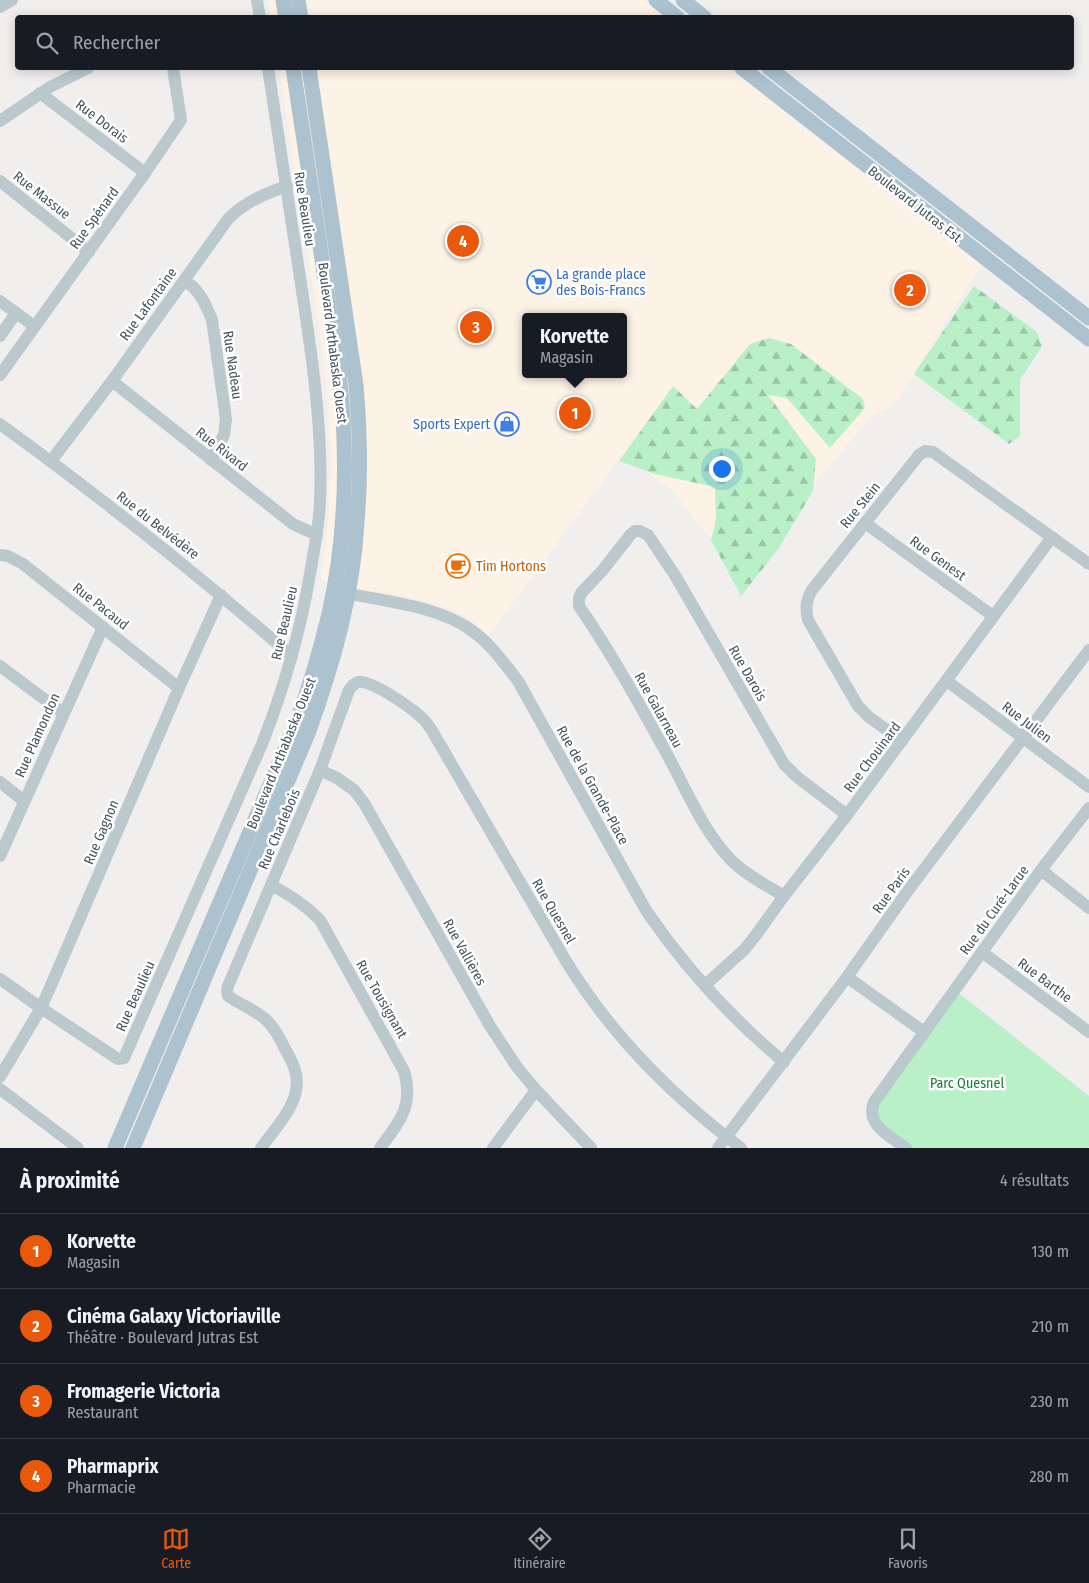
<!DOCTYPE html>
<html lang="fr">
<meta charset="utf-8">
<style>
body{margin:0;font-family:"Fira Sans Condensed",sans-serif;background:#20242c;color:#f1f3f6}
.you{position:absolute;left:721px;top:468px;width:18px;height:18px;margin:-12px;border:4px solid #fff;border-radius:50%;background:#1a73e8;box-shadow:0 0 0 8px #1a73e833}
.badge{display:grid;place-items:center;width:32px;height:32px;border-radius:50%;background:#ea580c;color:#fff;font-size:16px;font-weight:700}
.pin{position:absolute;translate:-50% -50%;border:2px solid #fff;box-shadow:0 1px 5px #0006}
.popup{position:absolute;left:522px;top:313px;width:105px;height:65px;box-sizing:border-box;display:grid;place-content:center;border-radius:5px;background:#171b24;filter:drop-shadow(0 1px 4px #0005);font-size:16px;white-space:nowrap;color:#9ea1a6}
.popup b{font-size:19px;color:#f1f3f6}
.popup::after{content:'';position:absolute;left:50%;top:100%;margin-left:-10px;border:10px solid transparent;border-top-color:#171b24}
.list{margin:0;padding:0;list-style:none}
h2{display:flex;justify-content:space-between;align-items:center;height:65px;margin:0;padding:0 20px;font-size:21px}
h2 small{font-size:16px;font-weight:400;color:#9ea1a6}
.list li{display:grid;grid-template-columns:32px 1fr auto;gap:15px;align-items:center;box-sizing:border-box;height:75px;padding:0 20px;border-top:1px solid #363941}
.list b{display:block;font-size:19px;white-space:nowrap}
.list p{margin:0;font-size:16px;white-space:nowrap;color:#9ea1a6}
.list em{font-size:16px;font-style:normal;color:#9ea1a6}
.icon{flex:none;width:28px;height:28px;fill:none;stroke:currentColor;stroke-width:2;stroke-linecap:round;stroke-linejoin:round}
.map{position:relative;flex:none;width:1089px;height:1148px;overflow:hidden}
.search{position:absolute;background:#171b24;box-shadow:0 2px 12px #0003;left:15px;right:15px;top:15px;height:55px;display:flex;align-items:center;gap:12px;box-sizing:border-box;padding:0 18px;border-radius:5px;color:#9ea1a6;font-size:19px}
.sheet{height:365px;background:#171b24}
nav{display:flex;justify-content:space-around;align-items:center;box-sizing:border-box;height:70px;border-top:1px solid #363941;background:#171b24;font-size:14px;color:#9ea1a6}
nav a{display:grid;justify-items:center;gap:2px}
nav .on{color:#ea580c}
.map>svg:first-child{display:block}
.commercial{fill:#fcf2e6;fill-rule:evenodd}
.forest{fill:url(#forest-firs)}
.green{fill:#baf0c7}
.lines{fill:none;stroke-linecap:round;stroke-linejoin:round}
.minor{stroke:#bbc8cd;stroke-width:12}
.major{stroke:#acc2ce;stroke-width:15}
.labels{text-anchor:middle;stroke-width:5;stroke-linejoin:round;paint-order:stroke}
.street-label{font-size:14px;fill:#45555c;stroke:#fff}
.shop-label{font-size:14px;fill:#366cbe;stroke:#fff;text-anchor:start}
.food-label{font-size:14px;fill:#c56008;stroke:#fff;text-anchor:start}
.park-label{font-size:14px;fill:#147f39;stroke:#fff}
</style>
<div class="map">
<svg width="1089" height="1148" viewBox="0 0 1089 1148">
<defs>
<pattern id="forest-firs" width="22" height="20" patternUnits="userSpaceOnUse" patternTransform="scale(1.25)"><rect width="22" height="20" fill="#baf0c7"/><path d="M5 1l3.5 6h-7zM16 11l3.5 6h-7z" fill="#99c5a5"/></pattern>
</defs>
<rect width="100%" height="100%" fill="#f1eeee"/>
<g class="commercial">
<polygon points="268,0 644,0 666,17 271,18"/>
<path d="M279,68H729L981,265L899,397L887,409L872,415L809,490L741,596L711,540L673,491L623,454L489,635L473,621L459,613L441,606L421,600L320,580L328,523L331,462L328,402L319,326ZM526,317H624V374H526Z"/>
</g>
<g class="forest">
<polygon points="974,286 1037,332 1042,346 1020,380 1020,436 1009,444 914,374"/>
<polygon points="769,338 791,344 863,399 865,408 830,448 787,398 768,395 816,459 813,491 779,548 741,596 711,540 716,519 715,487 655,474 619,461 673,386 697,409 750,344"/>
</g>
<polygon class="green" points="955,990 1089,1096 1089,1146 1088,1148 906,1148 879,1128 874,1102"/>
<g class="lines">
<g class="minor">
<polyline points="257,0 260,18"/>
<polyline points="0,7 12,0"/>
<polyline points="40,93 145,173"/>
<polyline points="0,121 50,87 88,68"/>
<polyline points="0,181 89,252"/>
<path d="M184,281C199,288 206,305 212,320L226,419L224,435L211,460"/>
<polyline points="0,301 34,326"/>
<polyline points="0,336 16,313"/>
<polyline points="0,375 145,173 181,120 173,68"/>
<polyline points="112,381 293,524 317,535"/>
<path d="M0,424C101,497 198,575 292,656"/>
<path d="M51,461L112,381L228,219C245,202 264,194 287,186"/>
<polyline points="865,523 993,616"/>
<polyline points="0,555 8,556 23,564 179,688"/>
<path d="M340,592C381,601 436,605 471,630C490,643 504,663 518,681L647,912C685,967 732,1019 784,1062"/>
<polyline points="0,666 63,713"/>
<polyline points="947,681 1089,787"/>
<path d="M902,741L869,717L858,706L808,620C805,607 806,601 812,590L919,455L925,451L933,452L1089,564"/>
<polyline points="320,770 337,778 354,790 364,803 490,1026 517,1067 536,1090 591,1148"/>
<polyline points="0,782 24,801"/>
<polyline points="0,856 103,627"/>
<polyline points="1041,870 1089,908"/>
<path d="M271,885C289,894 305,905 320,920L404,1071C414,1106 400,1121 380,1148"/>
<path d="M784,896C766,885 746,875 731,860C703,831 687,791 668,756C640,705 612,654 579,606V599L581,593L602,571L631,534L635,531H640L648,535L676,577L784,764L797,777L847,815"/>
<polyline points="982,952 1089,1032"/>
<polyline points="847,977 924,1032"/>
<path d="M0,979L41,1008L118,1059L124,1058L262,744C284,688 300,634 310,574C314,550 319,526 320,502C323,429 312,356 301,284C290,212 279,140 268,68"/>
<polyline points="705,985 744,950 756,935 784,896 847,815 1052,537"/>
<polyline points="0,1077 41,1008 52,983 179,688 221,595"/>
<polyline points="0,1089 78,1148"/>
<path d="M261,1148C276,1127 302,1102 296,1074C294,1065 290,1057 285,1049C280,1038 274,1026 264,1018C253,1009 239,1004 228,996L227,991L228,986L320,770L349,690C352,686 354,683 358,682C372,680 410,707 421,717C425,720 428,725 431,729L566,961C611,1035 672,1096 741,1148"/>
<polyline points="493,1148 536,1090"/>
<polyline points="718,1148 847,977 907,892 1089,650"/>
<path d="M906,1148C890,1136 865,1125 874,1102L1041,870L1089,808"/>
</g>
<g class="major">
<polyline points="283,0 286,18"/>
<polyline points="298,0 301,18"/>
<polyline points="656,0 678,18"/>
<polyline points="683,0 705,18"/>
<polyline points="742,68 1089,339"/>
<polyline points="769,68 1089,318"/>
<path d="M115,1148L296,724C309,688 320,652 329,614C347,534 348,452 339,371L293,68"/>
<path d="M133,1148L309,731C333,664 353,594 357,523C361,477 360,431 356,385L309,68"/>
</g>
</g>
<defs>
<g id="supermarket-ring" transform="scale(1.25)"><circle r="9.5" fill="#fff" stroke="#3f7fe0" stroke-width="1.5"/><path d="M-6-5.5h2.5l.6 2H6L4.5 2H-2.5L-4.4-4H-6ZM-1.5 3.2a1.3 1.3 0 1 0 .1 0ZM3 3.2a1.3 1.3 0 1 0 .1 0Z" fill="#3f7fe0"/></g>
<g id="shop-ring" transform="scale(1.25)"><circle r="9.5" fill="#fff" stroke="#3f7fe0" stroke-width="1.5"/><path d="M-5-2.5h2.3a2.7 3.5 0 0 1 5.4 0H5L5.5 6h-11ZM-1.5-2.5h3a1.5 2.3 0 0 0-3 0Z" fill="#3f7fe0"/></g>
<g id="cafe-ring" transform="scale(1.25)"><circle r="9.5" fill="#fff" stroke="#e8710a" stroke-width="1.5"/><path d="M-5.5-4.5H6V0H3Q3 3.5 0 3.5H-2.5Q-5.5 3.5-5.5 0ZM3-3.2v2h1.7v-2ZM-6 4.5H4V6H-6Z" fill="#e8710a"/></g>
</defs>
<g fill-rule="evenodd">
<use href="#supermarket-ring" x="539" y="282"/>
<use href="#shop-ring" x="507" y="424"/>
<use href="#cafe-ring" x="458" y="566"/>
</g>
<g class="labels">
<g class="street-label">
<text transform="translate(102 121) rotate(37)" y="5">Rue Dorais</text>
<text transform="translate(42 195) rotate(38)" y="5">Rue Massue</text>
<text transform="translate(915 204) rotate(38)" y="5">Boulevard Jutras Est</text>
<text transform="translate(305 209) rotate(81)" y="5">Rue Beaulieu</text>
<text transform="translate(94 218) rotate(-54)" y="5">Rue Spénard</text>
<text transform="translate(148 304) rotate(-54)" y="5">Rue Lafontaine</text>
<text transform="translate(333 343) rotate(83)" y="5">Boulevard Arthabaska Ouest</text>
<text transform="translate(233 365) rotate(82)" y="5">Rue Nadeau</text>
<text transform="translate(222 449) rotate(38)" y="5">Rue Rivard</text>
<text transform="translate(860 505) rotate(-51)" y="5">Rue Stein</text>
<text transform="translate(158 525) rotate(38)" y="5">Rue du Belvédère</text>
<text transform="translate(938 558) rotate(36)" y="5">Rue Genest</text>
<text transform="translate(101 606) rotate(38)" y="5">Rue Pacaud</text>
<text transform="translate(284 623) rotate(-77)" y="5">Rue Beaulieu</text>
<text transform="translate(748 673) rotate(60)" y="5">Rue Darois</text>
<text transform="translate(659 710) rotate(61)" y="5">Rue Galarneau</text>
<text transform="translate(1027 722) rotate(37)" y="5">Rue Julien</text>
<text transform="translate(37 735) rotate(-66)" y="5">Rue Plamondon</text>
<text transform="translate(281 753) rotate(-68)" y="5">Boulevard Arthabaska Ouest</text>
<text transform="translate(872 757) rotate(-53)" y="5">Rue Chouinard</text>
<text transform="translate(593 785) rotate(61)" y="5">Rue de la Grande-Place</text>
<text transform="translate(279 829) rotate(-67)" y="5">Rue Charlebois</text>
<text transform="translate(101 832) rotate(-67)" y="5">Rue Gagnon</text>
<text transform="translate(891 890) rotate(-54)" y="5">Rue Paris</text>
<text transform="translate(994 910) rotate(-54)" y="5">Rue du Curé-Larue</text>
<text transform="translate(554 911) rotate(60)" y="5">Rue Quesnel</text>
<text transform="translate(465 952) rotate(61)" y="5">Rue Vallières</text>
<text transform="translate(1045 980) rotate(37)" y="5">Rue Barthe</text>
<text transform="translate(135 996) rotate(-66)" y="5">Rue Beaulieu</text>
<text transform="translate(382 999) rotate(60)" y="5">Rue Tousignant</text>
</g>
<g class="shop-label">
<text x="556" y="279">La grande place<tspan x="556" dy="16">des Bois-Francs</tspan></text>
<text x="490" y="429" text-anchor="end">Sports Expert</text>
</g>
<g class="food-label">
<text x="476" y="571">Tim Hortons</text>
</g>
<g class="park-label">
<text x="967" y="1088">Parc Quesnel</text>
</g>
</g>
</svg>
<div class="you"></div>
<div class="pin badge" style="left:575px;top:413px">1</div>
<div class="popup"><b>Korvette</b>Magasin</div>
<div class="pin badge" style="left:910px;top:290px">2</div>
<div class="pin badge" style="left:476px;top:327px">3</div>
<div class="pin badge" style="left:463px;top:241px">4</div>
<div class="search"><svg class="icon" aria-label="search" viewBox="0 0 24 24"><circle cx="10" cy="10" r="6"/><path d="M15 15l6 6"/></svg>Rechercher</div>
</div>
<section class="sheet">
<h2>À proximité<small>4 résultats</small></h2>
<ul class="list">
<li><span class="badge">1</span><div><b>Korvette</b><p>Magasin</p></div><em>130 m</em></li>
<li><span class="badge">2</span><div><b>Cinéma Galaxy Victoriaville</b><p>Théâtre · Boulevard Jutras Est</p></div><em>210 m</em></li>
<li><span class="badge">3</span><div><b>Fromagerie Victoria</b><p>Restaurant</p></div><em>230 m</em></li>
<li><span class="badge">4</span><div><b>Pharmaprix</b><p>Pharmacie</p></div><em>280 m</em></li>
</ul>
</section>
<nav>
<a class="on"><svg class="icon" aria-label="map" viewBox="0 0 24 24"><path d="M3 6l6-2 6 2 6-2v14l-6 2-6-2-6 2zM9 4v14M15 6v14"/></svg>Carte</a>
<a><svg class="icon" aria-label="directions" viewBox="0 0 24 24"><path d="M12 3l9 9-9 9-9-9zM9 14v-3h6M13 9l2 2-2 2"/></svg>Itinéraire</a>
<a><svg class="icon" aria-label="saved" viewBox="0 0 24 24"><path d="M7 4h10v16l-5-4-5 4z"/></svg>Favoris</a>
</nav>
